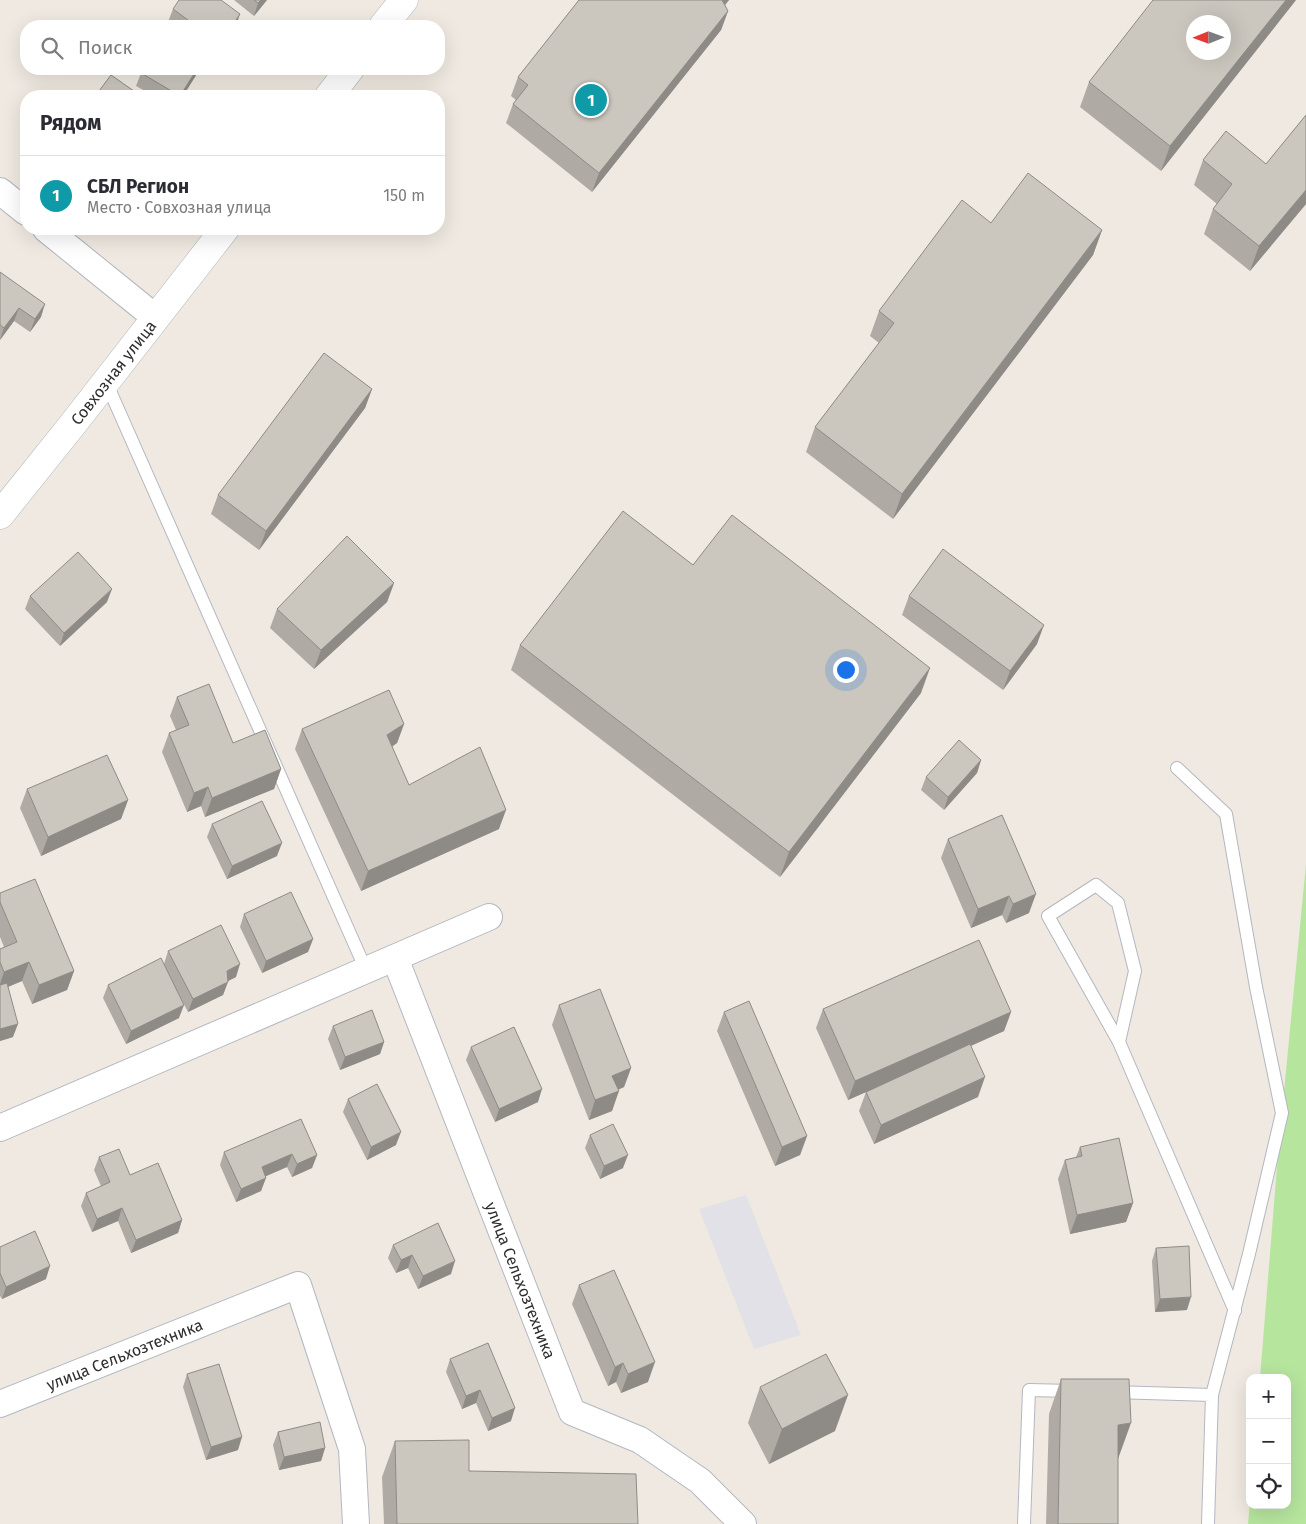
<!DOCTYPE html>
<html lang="ru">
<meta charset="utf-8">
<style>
body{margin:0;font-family:"Fira Sans",sans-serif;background:#f2f2f3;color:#2b2b33}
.controls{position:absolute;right:15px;bottom:15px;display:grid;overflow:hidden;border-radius:10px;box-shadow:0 5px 20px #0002}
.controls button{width:45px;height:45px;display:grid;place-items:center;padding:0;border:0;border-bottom:1px solid #e1e1e2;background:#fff;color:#2b2b33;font:25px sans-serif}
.compass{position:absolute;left:1186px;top:15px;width:45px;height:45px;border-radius:50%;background:#fff;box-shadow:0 5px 20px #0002;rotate:269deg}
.you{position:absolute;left:845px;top:669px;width:18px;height:18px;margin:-12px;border:4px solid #fff;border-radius:50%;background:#1a73e8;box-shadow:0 0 0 8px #1a73e833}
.badge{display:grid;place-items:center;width:32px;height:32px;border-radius:50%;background:#db2777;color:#fff;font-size:16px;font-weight:700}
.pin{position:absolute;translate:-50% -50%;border:2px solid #fff;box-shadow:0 1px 5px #0006}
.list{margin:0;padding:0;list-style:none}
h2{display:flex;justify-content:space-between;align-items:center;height:65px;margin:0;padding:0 20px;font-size:21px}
h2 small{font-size:16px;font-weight:400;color:#7c7c81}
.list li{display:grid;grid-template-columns:32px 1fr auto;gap:15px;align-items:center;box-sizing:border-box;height:80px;padding:0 20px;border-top:1px solid #e1e1e2}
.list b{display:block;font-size:19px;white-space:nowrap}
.list p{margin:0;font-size:16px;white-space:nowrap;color:#7c7c81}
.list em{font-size:16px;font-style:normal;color:#7c7c81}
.icon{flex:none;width:28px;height:28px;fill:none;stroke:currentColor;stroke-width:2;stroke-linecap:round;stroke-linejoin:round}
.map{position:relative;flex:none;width:1306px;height:1524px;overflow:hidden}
.search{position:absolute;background:#fff;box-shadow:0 5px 20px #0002;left:20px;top:20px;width:425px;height:55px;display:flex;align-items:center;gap:12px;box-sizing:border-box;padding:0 18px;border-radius:20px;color:#7c7c81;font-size:19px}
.panel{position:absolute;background:#fff;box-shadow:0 5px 20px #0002;left:20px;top:90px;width:425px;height:145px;border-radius:20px}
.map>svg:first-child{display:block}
.industrial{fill:#e3e1e8}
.green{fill:#b6e59e}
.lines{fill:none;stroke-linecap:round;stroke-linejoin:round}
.lane-casing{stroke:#b4b7c1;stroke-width:14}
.street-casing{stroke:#b4b7c1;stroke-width:28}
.secondary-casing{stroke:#b4b7c1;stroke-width:29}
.lane{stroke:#fff;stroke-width:12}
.street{stroke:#fff;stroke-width:26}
.secondary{stroke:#fff;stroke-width:28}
.wall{fill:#afaba4}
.shaded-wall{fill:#8e8b86}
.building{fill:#cbc7bf;stroke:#8e8b86;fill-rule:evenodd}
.labels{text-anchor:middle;stroke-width:5;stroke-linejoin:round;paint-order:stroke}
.street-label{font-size:16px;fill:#2e2e2e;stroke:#fff}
</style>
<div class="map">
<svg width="1306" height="1524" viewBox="0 0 1306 1524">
<rect width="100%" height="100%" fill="#efe9e1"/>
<polygon class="industrial" points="746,1195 801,1335 754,1349 699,1209"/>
<polygon class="green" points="1306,864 1306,1524 1248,1524 1250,1500 1250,1505 1287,1505 1287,1378 1260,1378 1278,1154"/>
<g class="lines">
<g class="lane-casing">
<g id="lane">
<polyline points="106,382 366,970"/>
<polyline points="1177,768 1226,814 1256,987 1282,1113 1249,1254 1212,1395"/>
<polyline points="1119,1042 1135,971 1118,903 1096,885 1048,916 1119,1042 1235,1311"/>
<polyline points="1113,1392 1212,1395 1208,1524"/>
<polyline points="1024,1524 1029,1390 1073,1391"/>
</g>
</g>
<g class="street-casing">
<g id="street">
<polyline points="0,191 26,212"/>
<polyline points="46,229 156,318"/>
<path id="s1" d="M395,958L572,1412L640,1440L700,1481L743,1524"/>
<polyline points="0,1128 489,917"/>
<path id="s2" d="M0,1404L298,1285L352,1449L356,1524"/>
</g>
</g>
<g class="secondary-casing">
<g id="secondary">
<polyline points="383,26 404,0"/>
<polyline points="329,96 350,69"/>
<path id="s3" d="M0,515L73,424L225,229"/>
</g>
</g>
<use href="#lane" class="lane"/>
<use href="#street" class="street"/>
<use href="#secondary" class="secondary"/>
</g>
<g class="wall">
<polygon points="234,0 267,0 254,16"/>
<polygon points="579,0 729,0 725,5 728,11 721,30 592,192 506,123 513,104 516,100 511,96 518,77"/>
<polygon points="1296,0 1161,171 1080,107 1089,82"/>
<polygon points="173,9 236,26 173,26 168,22"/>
<polygon points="198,72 183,96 154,96 136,86 141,73"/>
<polygon points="1306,115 1306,204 1250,271 1204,234 1213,209 1217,204 1194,185 1203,160 1266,164"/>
<polygon points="991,223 1102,230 1093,255 893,519 806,452 815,427 879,343 870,336 879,311"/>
<polygon points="0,272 41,317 30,332 14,321 0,340"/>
<polygon points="372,389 365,408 259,550 211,514 218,495"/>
<polygon points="394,583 387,602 314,669 270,628 277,609"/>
<polygon points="30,596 107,602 60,646 25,609"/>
<polygon points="909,596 1037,644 1003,690 902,615"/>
<polygon points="520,645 921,693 780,877 511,670"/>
<polygon points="177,697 233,743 281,769 274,789 205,817 201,806 187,812 162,752 169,733 176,730 170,716"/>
<polygon points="404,724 397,743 392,747 409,785 499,829 361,891 295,749 302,729"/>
<polygon points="981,760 977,773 944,810 921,790 926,777"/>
<polygon points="27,789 128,800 121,819 41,856 20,808"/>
<polygon points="212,824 277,856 227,879 207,837"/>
<polygon points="948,839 1029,913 1006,923 1002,915 971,928 941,858"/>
<polygon points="0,893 74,971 67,990 32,1004 22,981 8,987 13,1037 0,1041 0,949 4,947 0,937"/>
<polygon points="244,914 313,939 308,952 262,973 240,927"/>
<polygon points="168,951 236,977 228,981 223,995 188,1012 177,991 179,1018 126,1044 103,998 108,985 164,964"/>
<polygon points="559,1005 631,1068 624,1087 618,1090 612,1111 589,1120 552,1025"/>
<polygon points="823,1009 1011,1012 1004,1031 971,1046 978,1097 874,1144 859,1111 866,1092 848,1100 816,1028"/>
<polygon points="724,1012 807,1136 800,1155 775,1166 717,1031"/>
<polygon points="333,1026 384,1042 380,1054 340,1070 328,1039"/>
<polygon points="471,1047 538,1102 495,1122 466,1060"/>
<polygon points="348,1099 396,1145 367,1160 343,1112"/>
<polygon points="590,1135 623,1168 600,1179 585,1148"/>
<polygon points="1080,1147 1133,1203 1126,1222 1070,1234 1058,1179 1065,1160 1076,1157"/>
<polygon points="224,1152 317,1155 312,1168 292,1177 287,1167 266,1176 261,1191 236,1202 220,1165"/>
<polygon points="99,1157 130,1175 182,1220 178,1233 131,1253 118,1221 92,1232 81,1206 86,1193 101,1186 94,1170"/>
<polygon points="393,1245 451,1274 418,1289 408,1268 396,1273 388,1258"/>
<polygon points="0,1247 46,1279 2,1299 0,1296"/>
<polygon points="1156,1248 1187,1310 1155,1312 1152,1261"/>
<polygon points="579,1285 648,1382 621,1393 616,1382 608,1386 572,1304"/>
<polygon points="450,1359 511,1421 488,1431 476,1403 462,1409 446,1372"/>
<polygon points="187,1374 238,1450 206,1460 183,1387"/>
<polygon points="1061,1379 1118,1459 1118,1524 1046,1524 1049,1414"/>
<polygon points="760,1387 835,1431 769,1464 748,1423"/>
<polygon points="278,1432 325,1448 321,1461 279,1470 273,1445"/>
<polygon points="395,1441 469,1471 638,1524 384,1524 382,1477"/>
</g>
<g class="shaded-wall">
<polygon points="261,0 267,0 254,16 258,3"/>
<polygon points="721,0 729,0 714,18"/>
<polygon points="1286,0 1296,0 1161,171 1170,146"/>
<polygon points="728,11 721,30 592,192 599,173"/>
<polygon points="240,14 236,26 232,26"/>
<polygon points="197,69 199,69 198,72 183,96 180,96"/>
<polygon points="1306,190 1306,204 1250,271 1259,246"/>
<polygon points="1102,230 1093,255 893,519 902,494"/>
<polygon points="45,304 41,317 30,332 35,319"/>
<polygon points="19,308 14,321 0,340 4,328"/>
<polygon points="372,389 365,408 259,550 266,531"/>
<polygon points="394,583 387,602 314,669 321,650"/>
<polygon points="112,589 107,602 60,646 64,633"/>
<polygon points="1044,625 1037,644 1003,690 1010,671"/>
<polygon points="930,668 921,693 780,877 789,852"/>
<polygon points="404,724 397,743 380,754 387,735"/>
<polygon points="981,760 977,773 944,810 948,797"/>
<polygon points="281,769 274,789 205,817 212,798"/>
<polygon points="208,787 201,806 187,812 194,793"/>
<polygon points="128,800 121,819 41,856 48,837"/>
<polygon points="506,810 499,829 361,891 368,871"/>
<polygon points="282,843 277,856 227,879 232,866"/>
<polygon points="1036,894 1029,913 1006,923 1013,904"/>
<polygon points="1009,896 1002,915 971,928 978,909"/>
<polygon points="313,939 308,952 262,973 266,961"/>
<polygon points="29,962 22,981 0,990 0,984 4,972"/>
<polygon points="240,964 236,977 222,984 227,971"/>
<polygon points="74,971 67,990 32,1004 39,985"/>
<polygon points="228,982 223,995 188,1012 193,999"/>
<polygon points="184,1005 179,1018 126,1044 131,1031"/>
<polygon points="1011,1012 1004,1031 848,1100 855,1081"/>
<polygon points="18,1024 13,1037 0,1041 0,1029"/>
<polygon points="384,1042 380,1054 340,1070 345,1057"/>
<polygon points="631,1068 624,1087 605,1095 612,1076"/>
<polygon points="985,1077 978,1097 874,1144 881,1125"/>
<polygon points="542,1089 538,1102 495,1122 499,1109"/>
<polygon points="619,1091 612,1111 589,1120 595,1100"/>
<polygon points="401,1132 396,1145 367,1160 371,1147"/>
<polygon points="807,1136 800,1155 775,1166 782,1147"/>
<polygon points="292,1154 287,1167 257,1180 262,1167"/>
<polygon points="317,1155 312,1168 292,1177 297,1164"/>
<polygon points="628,1155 623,1168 600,1179 604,1166"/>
<polygon points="266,1178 261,1191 236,1202 241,1189"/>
<polygon points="1133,1203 1126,1222 1070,1234 1077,1215"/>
<polygon points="122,1208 118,1221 92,1232 97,1219"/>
<polygon points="182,1220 178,1233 131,1253 136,1240"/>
<polygon points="412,1255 408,1268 396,1273 401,1260"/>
<polygon points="455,1261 451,1274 418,1289 423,1276"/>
<polygon points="50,1266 46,1279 2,1299 6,1287"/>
<polygon points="1191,1297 1187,1310 1155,1312 1160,1299"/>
<polygon points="655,1362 648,1382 621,1393 628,1374"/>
<polygon points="623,1363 616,1382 608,1386 615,1367"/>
<polygon points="480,1390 476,1403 462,1409 466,1396"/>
<polygon points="848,1395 835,1431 769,1464 782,1429"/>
<polygon points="515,1408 511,1421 488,1431 492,1418"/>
<polygon points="1131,1423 1118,1459 1118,1425"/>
<polygon points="242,1437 238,1450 206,1460 211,1447"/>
<polygon points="325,1448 321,1461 279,1470 284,1457"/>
</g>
<g class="building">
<polygon points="179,0 221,0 240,14 232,26 196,26 173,9"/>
<polygon points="254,0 261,0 258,3"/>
<polygon points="579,0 722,0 728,11 599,173 513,104 528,85 518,77"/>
<path d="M1153,0H1286L1170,146L1089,82ZM1194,22H1224V52H1194Z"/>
<polygon points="143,69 197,69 180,96 141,73"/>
<polygon points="111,75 141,96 97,96 96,95"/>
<polygon points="1306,115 1306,190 1259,246 1213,209 1232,184 1203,160 1226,131 1266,164"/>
<polygon points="1028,173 1102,230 902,494 815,427 894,323 879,311 962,200 991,223"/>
<polygon points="0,272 45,304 35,319 19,308 4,328 0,325"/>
<polygon points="324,353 372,389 266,531 218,495"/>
<polygon points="623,511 693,565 732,515 930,668 789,852 520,645"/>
<polygon points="347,536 394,583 321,650 277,609"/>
<polygon points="943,549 1044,625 1010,671 909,596"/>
<polygon points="78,552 112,589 64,633 30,596"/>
<polygon points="209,684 233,743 265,730 281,769 212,798 208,787 194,793 169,733 189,725 177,697"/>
<polygon points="389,690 404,724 387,735 409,785 480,747 506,810 368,871 302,729"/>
<polygon points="959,740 981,760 948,797 926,777"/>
<polygon points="107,755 128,800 48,837 27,789"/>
<polygon points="262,801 282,843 232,866 212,824"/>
<polygon points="1002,815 1036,894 1013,904 1009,896 978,909 948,839"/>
<polygon points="35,879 74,971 39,985 29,962 4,972 0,962 0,949 17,942 0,902 0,893"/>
<polygon points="291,892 313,939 266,961 244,914"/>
<polygon points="221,925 240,964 227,971 228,982 193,999 168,951"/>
<polygon points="979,940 1011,1012 855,1081 823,1009"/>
<polygon points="161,958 184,1005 131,1031 108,985"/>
<polygon points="7,983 18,1024 0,1029 0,985"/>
<polygon points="600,989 631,1068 612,1076 619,1091 595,1100 559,1005"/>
<polygon points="749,1001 807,1136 782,1147 724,1012"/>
<polygon points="372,1010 384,1042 345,1057 333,1026"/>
<polygon points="514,1027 542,1089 499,1109 471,1047"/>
<polygon points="970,1044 985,1077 881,1125 866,1092"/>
<polygon points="377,1084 401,1132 371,1147 348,1099"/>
<polygon points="301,1119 317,1155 297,1164 292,1154 262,1167 266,1178 241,1189 224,1152"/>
<polygon points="613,1124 628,1155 604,1166 590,1135"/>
<polygon points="1119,1138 1133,1203 1077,1215 1065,1160 1082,1156 1080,1147"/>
<polygon points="119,1149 130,1175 158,1163 182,1220 136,1240 122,1208 97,1219 86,1193 110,1182 99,1157"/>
<polygon points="438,1223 455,1261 423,1276 412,1255 401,1260 393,1245"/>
<polygon points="35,1231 50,1266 6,1287 0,1273 0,1247"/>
<polygon points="1189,1246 1191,1297 1160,1299 1156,1248"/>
<polygon points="614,1270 655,1362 628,1374 623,1363 615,1367 579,1285"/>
<polygon points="488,1343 515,1408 492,1418 480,1390 466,1396 450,1359"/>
<polygon points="826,1354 848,1395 782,1429 760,1387"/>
<polygon points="219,1364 242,1437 211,1447 187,1374"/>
<polygon points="1061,1379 1129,1379 1131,1423 1118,1425 1118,1524 1058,1524"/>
<polygon points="320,1422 325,1448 284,1457 278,1432"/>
<polygon points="469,1440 469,1471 636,1474 638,1524 397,1524 395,1441"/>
</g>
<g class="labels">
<g class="street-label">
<text dy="6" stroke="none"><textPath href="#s3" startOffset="182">Совхозная улица</textPath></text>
<text dy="6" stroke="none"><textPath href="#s1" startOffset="346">улица Сельхозтехника</textPath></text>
<text dy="6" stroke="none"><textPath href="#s2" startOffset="134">улица Сельхозтехника</textPath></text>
</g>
</g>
</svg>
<div class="controls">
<button>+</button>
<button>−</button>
<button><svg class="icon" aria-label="locate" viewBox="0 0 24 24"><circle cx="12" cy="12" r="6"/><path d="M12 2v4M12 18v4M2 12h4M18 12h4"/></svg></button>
</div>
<svg class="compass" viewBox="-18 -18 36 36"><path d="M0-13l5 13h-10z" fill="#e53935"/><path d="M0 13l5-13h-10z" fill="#7c7c81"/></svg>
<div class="you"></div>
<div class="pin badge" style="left:591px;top:100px;background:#0f9aa8">1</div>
<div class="search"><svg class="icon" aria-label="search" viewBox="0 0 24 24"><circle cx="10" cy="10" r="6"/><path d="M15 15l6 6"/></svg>Поиск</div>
<section class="panel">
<h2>Рядом<small></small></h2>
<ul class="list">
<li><span class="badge" style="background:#0f9aa8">1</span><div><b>СБЛ Регион</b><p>Место · Совхозная улица</p></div><em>150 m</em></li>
</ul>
</section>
</div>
